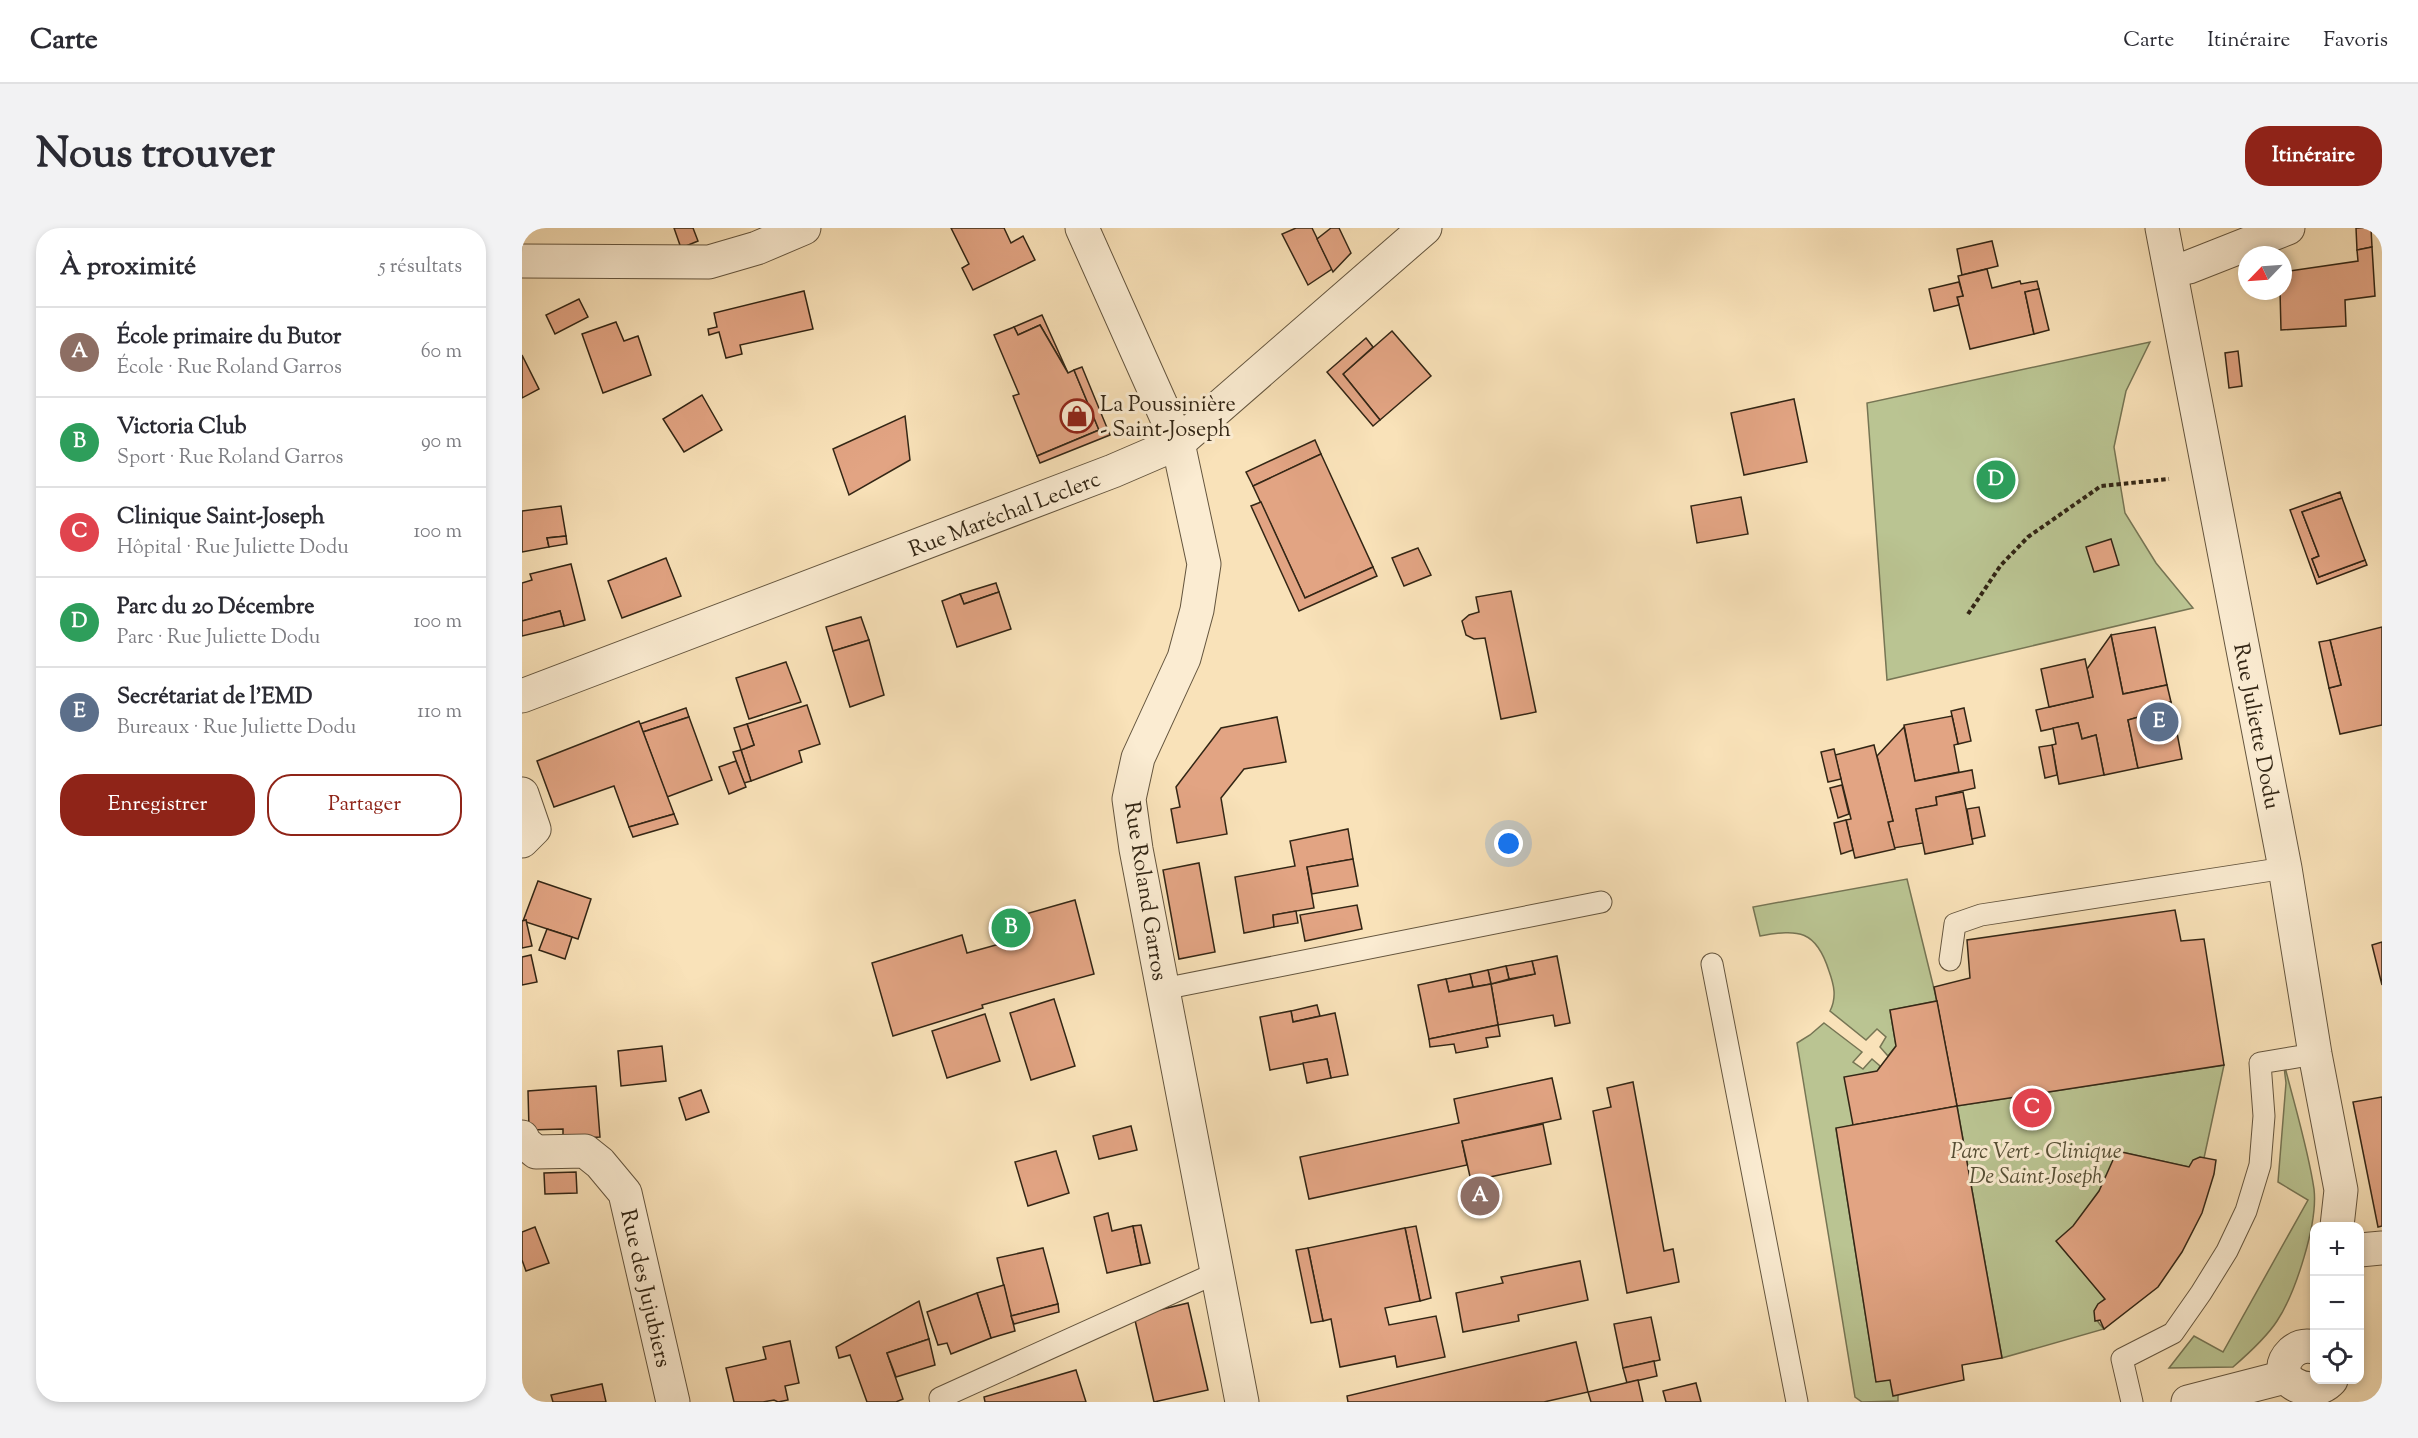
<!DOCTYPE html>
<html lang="fr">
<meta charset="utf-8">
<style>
body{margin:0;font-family:"Sorts Mill Goudy",serif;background:#f2f2f3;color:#2b2b33}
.controls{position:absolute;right:18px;bottom:18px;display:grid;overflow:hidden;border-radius:12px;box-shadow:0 3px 9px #0003}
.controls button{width:54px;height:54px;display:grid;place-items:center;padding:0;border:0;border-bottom:2px solid #e1e1e2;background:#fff;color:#2b2b33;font:30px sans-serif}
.compass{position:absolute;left:1716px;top:18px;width:54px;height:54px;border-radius:50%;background:#fff;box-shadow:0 3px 9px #0003;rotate:245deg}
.you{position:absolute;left:987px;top:616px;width:21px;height:21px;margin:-15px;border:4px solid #fff;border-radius:50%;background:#1a73e8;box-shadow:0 0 0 9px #1a73e833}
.badge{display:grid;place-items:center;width:39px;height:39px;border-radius:50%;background:#8f2418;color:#fff;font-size:20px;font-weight:700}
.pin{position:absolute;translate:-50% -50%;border:3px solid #fff;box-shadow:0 2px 6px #0006}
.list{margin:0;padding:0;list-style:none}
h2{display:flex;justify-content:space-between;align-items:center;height:78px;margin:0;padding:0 24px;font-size:26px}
h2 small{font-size:20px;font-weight:400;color:#7c7c81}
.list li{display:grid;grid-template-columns:39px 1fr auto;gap:18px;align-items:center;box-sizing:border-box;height:90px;padding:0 24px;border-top:2px solid #e1e1e2}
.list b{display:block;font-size:22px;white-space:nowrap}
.list p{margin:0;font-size:20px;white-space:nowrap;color:#7c7c81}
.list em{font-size:20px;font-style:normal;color:#7c7c81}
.actions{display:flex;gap:12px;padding:18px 24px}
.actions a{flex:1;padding:14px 0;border:2px solid #8f2418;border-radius:24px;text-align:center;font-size:21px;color:#8f2418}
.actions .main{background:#8f2418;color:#fff}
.icon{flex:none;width:33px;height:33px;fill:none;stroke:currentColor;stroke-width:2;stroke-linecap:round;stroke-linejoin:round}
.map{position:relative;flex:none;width:1860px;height:1174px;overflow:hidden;border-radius:24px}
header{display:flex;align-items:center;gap:36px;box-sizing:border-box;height:84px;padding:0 30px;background:#fff;border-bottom:2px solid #e1e1e2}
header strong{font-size:28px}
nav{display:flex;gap:33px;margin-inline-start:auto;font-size:21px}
.intro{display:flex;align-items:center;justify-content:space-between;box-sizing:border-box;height:144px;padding:0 36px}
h1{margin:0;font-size:42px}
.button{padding:15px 27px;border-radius:24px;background:#8f2418;color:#fff;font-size:21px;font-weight:700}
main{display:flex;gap:36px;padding:0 36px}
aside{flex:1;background:#fff;border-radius:24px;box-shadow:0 3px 9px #0003}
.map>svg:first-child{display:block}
.green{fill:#bac492;stroke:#767554;stroke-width:1.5}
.building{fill:#e2a483;stroke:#332615;stroke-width:1.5}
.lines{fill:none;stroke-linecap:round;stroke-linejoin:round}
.service-casing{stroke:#64553e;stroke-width:23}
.minor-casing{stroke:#64553e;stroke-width:35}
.path{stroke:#332615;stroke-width:4;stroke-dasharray:4.5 3;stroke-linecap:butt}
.service{stroke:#fbecd2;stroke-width:21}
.minor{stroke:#fbecd2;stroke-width:33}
.labels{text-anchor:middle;stroke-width:6;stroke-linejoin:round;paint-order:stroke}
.poi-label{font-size:22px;fill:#332615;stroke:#fbecd2;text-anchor:start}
.street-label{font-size:22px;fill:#332615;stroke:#fbecd2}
.park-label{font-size:22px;font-style:italic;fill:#554e34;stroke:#fbecd2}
</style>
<header>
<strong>Carte</strong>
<nav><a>Carte</a><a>Itinéraire</a><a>Favoris</a></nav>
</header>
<div class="intro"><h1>Nous trouver</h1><a class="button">Itinéraire</a></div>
<main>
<aside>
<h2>À proximité<small>5 résultats</small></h2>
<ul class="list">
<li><span class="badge" style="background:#8d6e63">A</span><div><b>École primaire du Butor</b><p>École · Rue Roland Garros</p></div><em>60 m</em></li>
<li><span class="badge" style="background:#2e9e5b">B</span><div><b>Victoria Club</b><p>Sport · Rue Roland Garros</p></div><em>90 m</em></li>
<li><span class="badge" style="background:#e0444e">C</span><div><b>Clinique Saint-Joseph</b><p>Hôpital · Rue Juliette Dodu</p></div><em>100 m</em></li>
<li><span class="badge" style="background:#2e9e5b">D</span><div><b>Parc du 20 Décembre</b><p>Parc · Rue Juliette Dodu</p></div><em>100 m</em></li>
<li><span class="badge" style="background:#5c6f8a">E</span><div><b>Secrétariat de l'EMD</b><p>Bureaux · Rue Juliette Dodu</p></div><em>110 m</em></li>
</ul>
<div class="actions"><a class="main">Enregistrer</a><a>Partager</a></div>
</aside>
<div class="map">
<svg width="1860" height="1174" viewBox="0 0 1860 1174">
<rect width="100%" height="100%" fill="#f9e2b9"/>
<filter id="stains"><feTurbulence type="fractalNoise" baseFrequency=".00333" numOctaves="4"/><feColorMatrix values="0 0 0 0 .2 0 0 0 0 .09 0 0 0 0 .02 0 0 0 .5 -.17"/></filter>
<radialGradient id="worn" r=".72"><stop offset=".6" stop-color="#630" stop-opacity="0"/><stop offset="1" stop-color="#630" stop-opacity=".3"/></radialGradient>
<g class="green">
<polygon points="1628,114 1604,163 1592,219 1603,285 1634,335 1671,380 1365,452 1345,175"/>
<path d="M1385,651L1415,773L1368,782L1374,818L1366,828L1358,819L1364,809L1355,801L1344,812L1308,783C1315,769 1312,757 1307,743C1294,702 1277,701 1238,708L1231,679Z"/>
<polygon points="1302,795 1340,824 1331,834 1341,841 1350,831 1358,838 1331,897 1314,901 1354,1153 1368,1152 1376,1167 1376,1173 1340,1174 1333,1169 1275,815 1288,807"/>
<path d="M1761,831C1771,872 1786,920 1792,961C1796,995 1774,1064 1755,1093C1744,1110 1726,1126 1711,1139L1647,1140L1672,1108L1701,1124L1786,972L1756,954L1764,855Z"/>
<path d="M1702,837L1682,930L1672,932L1667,939L1595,923L1551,1032L1583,1071C1569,1081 1571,1090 1582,1101L1480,1130L1435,878Z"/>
</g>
<g class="building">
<polygon points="152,0 171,0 176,13 159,20"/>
<polygon points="429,0 482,0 489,15 501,8 513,32 451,62 440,40 447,36"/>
<polygon points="774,0 790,0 810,41 786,57 760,6"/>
<polygon points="809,0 817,0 829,25 811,44 795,11"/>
<polygon points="1834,0 1849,0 1850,19 1835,22"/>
<polygon points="1470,13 1476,38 1440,47 1435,21"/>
<polygon points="1850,19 1853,68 1823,72 1824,98 1759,102 1758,63 1761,63 1761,44 1836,33 1835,22"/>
<polygon points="1465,41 1470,60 1498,53 1499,56 1515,53 1517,61 1503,64 1512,106 1448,121 1435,69 1441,68 1436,48"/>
<polygon points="1437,54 1441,68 1435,69 1437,77 1412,83 1407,61"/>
<polygon points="1517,61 1527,102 1512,106 1503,64"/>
<polygon points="282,63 291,101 218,117 220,126 204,130 197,104 187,107 186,101 195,99 192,85"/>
<polygon points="57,71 66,89 33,106 24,87"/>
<polygon points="520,87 546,145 518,97 496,107 492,99"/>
<polygon points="94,94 102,113 116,108 129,147 81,165 60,106"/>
<polygon points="518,97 546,145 552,142 577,202 515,228 491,168 497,166 472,107 492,99 496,107"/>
<polygon points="870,103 909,148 858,192 821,146"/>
<polygon points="844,110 851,119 821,146 858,192 851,198 805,144"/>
<polygon points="1716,123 1720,158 1707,160 1703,125"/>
<polygon points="0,127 17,161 0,170"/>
<polygon points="560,139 588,207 518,235 515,228 577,202 552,142"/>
<polygon points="180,167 200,202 162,224 141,191"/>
<polygon points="1272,171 1285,234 1222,247 1209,185"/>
<polygon points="383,188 388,232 327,267 311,221"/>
<polygon points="793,212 799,226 731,258 724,244"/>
<polygon points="799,226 851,339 783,370 731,258"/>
<polygon points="1818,264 1820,270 1780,284 1797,328 1790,331 1797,349 1843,332 1845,337 1795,356 1768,282"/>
<polygon points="1219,269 1226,306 1175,315 1169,278"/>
<polygon points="1820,270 1843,332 1797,349 1790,331 1797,328 1780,284"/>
<polygon points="739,274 783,370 851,339 855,348 777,383 729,278"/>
<polygon points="39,278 44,308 25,310 27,319 0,324 0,283"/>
<polygon points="44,308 45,316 27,319 25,310"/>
<polygon points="1589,311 1597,337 1572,344 1564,319"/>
<polygon points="896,320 909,347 882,358 870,330"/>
<polygon points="144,330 159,368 100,390 86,353"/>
<polygon points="49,336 63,392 42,398 38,383 0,393 0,355 10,352 8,346"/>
<polygon points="474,355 477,364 442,376 438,366"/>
<polygon points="989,363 1014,484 979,491 963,410 952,411 944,407 940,393 947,387 957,384 954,369"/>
<polygon points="477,364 489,401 435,419 420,373 438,366 442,376"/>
<polygon points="38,383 42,398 0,408 0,393"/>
<polygon points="339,389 347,412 311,423 304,399"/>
<polygon points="1633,399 1645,457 1601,466 1589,407"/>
<polygon points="1860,399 1860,497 1818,506 1807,460 1819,457 1808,412"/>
<polygon points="1589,407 1601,466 1645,457 1649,474 1625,478 1627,486 1606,492 1616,540 1582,547 1574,507 1560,511 1556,495 1519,503 1514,482 1571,469 1565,441"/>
<polygon points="347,412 362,467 328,479 311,423"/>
<polygon points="1808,412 1819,457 1807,460 1797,414"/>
<polygon points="1563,431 1571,469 1527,479 1519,441"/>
<polygon points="264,434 279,474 227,491 214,450"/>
<polygon points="1649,474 1660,531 1616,540 1606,492 1627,486 1625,478"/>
<polygon points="285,477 298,516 277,523 280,534 229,553 219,522 232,517 225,496"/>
<polygon points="164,480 167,489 121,504 118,496"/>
<polygon points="1442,480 1449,513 1436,516 1429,483"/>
<polygon points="1430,488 1436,516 1432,517 1437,544 1393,553 1382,497"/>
<polygon points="167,489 190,552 145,569 121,504"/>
<polygon points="755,489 764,534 722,541 699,570 705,606 655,615 649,581 658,579 654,559 699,500"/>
<polygon points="117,493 152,586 107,599 92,558 32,579 15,533"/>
<polygon points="1556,495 1560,511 1574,507 1582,547 1537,556 1530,517 1534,516 1531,500"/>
<polygon points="225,496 232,517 219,522 212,500"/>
<polygon points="1382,499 1393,553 1450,542 1453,560 1414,569 1415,577 1394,581 1401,615 1372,620 1366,594 1371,593 1355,528"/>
<polygon points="1352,517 1371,593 1366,594 1373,621 1333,630 1324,592 1329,591 1313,527"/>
<polygon points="1530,517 1535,547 1523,550 1517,519"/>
<polygon points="1312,521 1319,551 1306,554 1299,524"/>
<polygon points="219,522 229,553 222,555 211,524"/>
<polygon points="214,533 224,559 207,566 197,539"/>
<polygon points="1320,557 1327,586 1316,590 1308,560"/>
<polygon points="1441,564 1451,616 1403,626 1394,581 1415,577 1414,569"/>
<polygon points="1457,579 1463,608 1450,611 1445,581"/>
<polygon points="152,586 156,596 111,609 107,599"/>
<polygon points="1324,592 1331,622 1319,626 1312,595"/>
<polygon points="826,601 831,631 785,639 792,680 751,687 752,699 722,705 713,649 773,638 768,613"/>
<polygon points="831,631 836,658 790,666 785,639"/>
<polygon points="677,635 693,724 657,731 641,642"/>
<polygon points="16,653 69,671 56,711 4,694 4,692 1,693"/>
<polygon points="553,672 572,746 460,777 461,780 371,808 350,735 440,707 445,725 492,712 486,691"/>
<polygon points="835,677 840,701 783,713 778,687"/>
<polygon points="1653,682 1659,713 1682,711 1702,837 1435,878 1412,759 1448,750 1445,712"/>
<polygon points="774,683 776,695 752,699 751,687"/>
<polygon points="4,692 10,718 0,720 0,693"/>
<polygon points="25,701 50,709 43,731 17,722"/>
<polygon points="1860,714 1860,757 1850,717"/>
<polygon points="9,727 15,754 0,757 0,729"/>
<polygon points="1035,728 1048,795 1033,798 1031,787 976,797 969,756 1013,746 1010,733"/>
<polygon points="1010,733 1013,746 987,751 984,738"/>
<polygon points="984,738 987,751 969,756 966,742"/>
<polygon points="966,742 969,756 951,759 948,746"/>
<polygon points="948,746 951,759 927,764 924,751"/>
<polygon points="924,751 927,764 969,756 976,797 907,811 896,757"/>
<polygon points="532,771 553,838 509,852 488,785"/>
<polygon points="1415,773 1435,878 1331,897 1322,849 1355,843 1374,818 1368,782"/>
<polygon points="795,777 798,788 771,794 769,783"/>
<polygon points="769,783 771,794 813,785 826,847 809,850 805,831 748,842 738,789"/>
<polygon points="463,786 478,833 425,850 410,803"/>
<polygon points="976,797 978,808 964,810 966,819 934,825 932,816 908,819 907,811"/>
<polygon points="140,818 144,853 99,858 96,823"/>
<polygon points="805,831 809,850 785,855 781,835"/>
<polygon points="1030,850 1039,891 940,913 945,937 787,971 778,929 937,895 932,871"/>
<polygon points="1111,854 1142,1023 1151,1021 1157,1054 1105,1065 1071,883 1089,879 1085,860"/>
<polygon points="74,858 78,909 59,910 41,916 41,901 7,902 6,863"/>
<polygon points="179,862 187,884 164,892 157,870"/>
<polygon points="1860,869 1860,998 1856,999 1831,874"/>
<polygon points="1435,878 1480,1130 1440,1137 1442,1152 1371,1168 1368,1152 1354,1154 1314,900"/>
<polygon points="1021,896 1029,936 949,953 940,913"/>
<polygon points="609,898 615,922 577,931 571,908"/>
<polygon points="534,923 547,965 506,978 493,934"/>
<polygon points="1595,923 1667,939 1671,932 1678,929 1694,932 1692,946 1680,985 1660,1024 1636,1059 1582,1101 1578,1092 1573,1093 1572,1083 1576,1076 1583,1071 1534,1013 1551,998 1577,963"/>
<polygon points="54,944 55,965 23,966 22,945"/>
<polygon points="586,985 590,1003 611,998 619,1037 585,1045 572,989"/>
<polygon points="619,997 628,1035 619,1037 611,998"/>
<polygon points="894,998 909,1070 898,1073 883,1000"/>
<polygon points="13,999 27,1035 4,1043 0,1032 0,1004"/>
<polygon points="883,1000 898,1073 863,1080 867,1097 914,1088 923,1129 875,1139 873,1128 818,1139 809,1091 801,1093 786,1020"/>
<polygon points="521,1020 536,1076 489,1088 475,1030"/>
<polygon points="786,1020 801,1093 789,1095 774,1022"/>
<polygon points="1058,1033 1066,1072 996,1087 997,1093 941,1104 934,1065 981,1055 979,1049"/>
<polygon points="482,1057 493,1103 469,1110 455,1065"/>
<polygon points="455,1065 469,1110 429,1126 425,1115 416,1117 405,1084"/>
<polygon points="397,1073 407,1111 365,1125 381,1171 374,1174 345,1174 328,1127 317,1130 314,1119"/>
<polygon points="666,1075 686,1162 632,1174 612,1088"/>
<polygon points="536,1076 537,1084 492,1096 489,1088"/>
<polygon points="1129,1089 1138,1132 1101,1140 1092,1096"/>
<polygon points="407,1111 413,1137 374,1149 365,1125"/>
<polygon points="268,1113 277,1155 263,1158 266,1172 256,1174 252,1172 241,1174 212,1174 204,1140 244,1131 241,1119"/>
<polygon points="1054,1114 1066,1164 1022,1174 826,1174 825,1168"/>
<polygon points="1132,1133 1135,1148 1105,1155 1101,1140"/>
<polygon points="554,1142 564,1174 463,1174 462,1169"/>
<polygon points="1116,1152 1121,1174 1069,1174 1066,1164"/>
<polygon points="1174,1155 1179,1174 1144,1174 1141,1163"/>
<polygon points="80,1156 84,1174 31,1174 29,1167"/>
</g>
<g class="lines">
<g class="service-casing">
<g id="service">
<polyline points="1428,732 1433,696 1459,687 1763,640"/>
<polyline points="1190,736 1275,1174"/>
<polyline points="641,761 1079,674"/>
<polyline points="418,1170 694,1045"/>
<polyline points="1610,1174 1600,1131 1651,1105 1679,1065 1705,1023 1724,983 1738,937 1742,888 1738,835 1793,826"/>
</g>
</g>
<g class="minor-casing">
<g id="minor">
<polyline points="560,0 656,215 682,336 675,382 662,430 616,530 607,571 614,621 720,1174"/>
<polyline points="1640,0 1763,640 1793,826 1819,962 1815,998"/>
<polyline points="0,33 187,34 235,20 282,0"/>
<polyline points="1649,43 1667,39 1766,0"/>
<polyline points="0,468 591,243 656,215 903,0"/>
<polyline points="0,566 12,601 0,613"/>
<polyline points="0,909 3,915 14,924 63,923 78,935 103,965 151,1174"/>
<polyline points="1838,1022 1860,1020"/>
<path d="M1792,1119C1784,1117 1777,1118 1770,1124C1743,1150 1789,1174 1809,1152"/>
<polyline points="1666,1174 1763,1149"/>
</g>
</g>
<polyline class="path" points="1446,386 1479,337 1506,309 1579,258 1647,251"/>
<use href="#service" class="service"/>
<use href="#minor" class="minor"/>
</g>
<defs>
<g id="shop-ring" transform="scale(1.725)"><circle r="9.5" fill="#fbecd2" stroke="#8f2418" stroke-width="1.5"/><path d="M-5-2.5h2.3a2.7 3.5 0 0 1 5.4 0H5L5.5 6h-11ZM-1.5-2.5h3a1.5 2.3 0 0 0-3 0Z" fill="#8f2418"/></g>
</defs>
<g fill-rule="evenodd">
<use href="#shop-ring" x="555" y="188"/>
</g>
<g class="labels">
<g class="poi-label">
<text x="578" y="183">La Poussinière<tspan x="578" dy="25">- Saint-Joseph</tspan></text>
</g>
<g class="street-label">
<text transform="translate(482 285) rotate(-21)" y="8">Rue Maréchal Leclerc</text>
<text transform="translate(1736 498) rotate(79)" y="8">Rue Juliette Dodu</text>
<text transform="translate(625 663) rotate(81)" y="8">Rue Roland Garros</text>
<text transform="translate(125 1060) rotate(77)" y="8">Rue des Jujubiers</text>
</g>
<g class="park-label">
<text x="1514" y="930">Parc Vert - Clinique<tspan x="1514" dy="25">De Saint-Joseph</tspan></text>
</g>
</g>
<rect width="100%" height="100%" filter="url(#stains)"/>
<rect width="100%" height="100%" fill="url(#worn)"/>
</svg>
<div class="controls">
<button>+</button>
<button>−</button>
<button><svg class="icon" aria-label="locate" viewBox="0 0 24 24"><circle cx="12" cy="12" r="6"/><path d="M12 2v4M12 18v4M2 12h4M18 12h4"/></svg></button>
</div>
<svg class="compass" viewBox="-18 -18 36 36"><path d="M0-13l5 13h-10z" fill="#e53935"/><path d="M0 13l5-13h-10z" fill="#7c7c81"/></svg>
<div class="you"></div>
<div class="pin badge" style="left:958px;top:968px;background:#8d6e63">A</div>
<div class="pin badge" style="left:489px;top:700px;background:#2e9e5b">B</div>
<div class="pin badge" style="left:1510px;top:880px;background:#e0444e">C</div>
<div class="pin badge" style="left:1474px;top:252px;background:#2e9e5b">D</div>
<div class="pin badge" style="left:1637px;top:494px;background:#5c6f8a">E</div>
</div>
</main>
